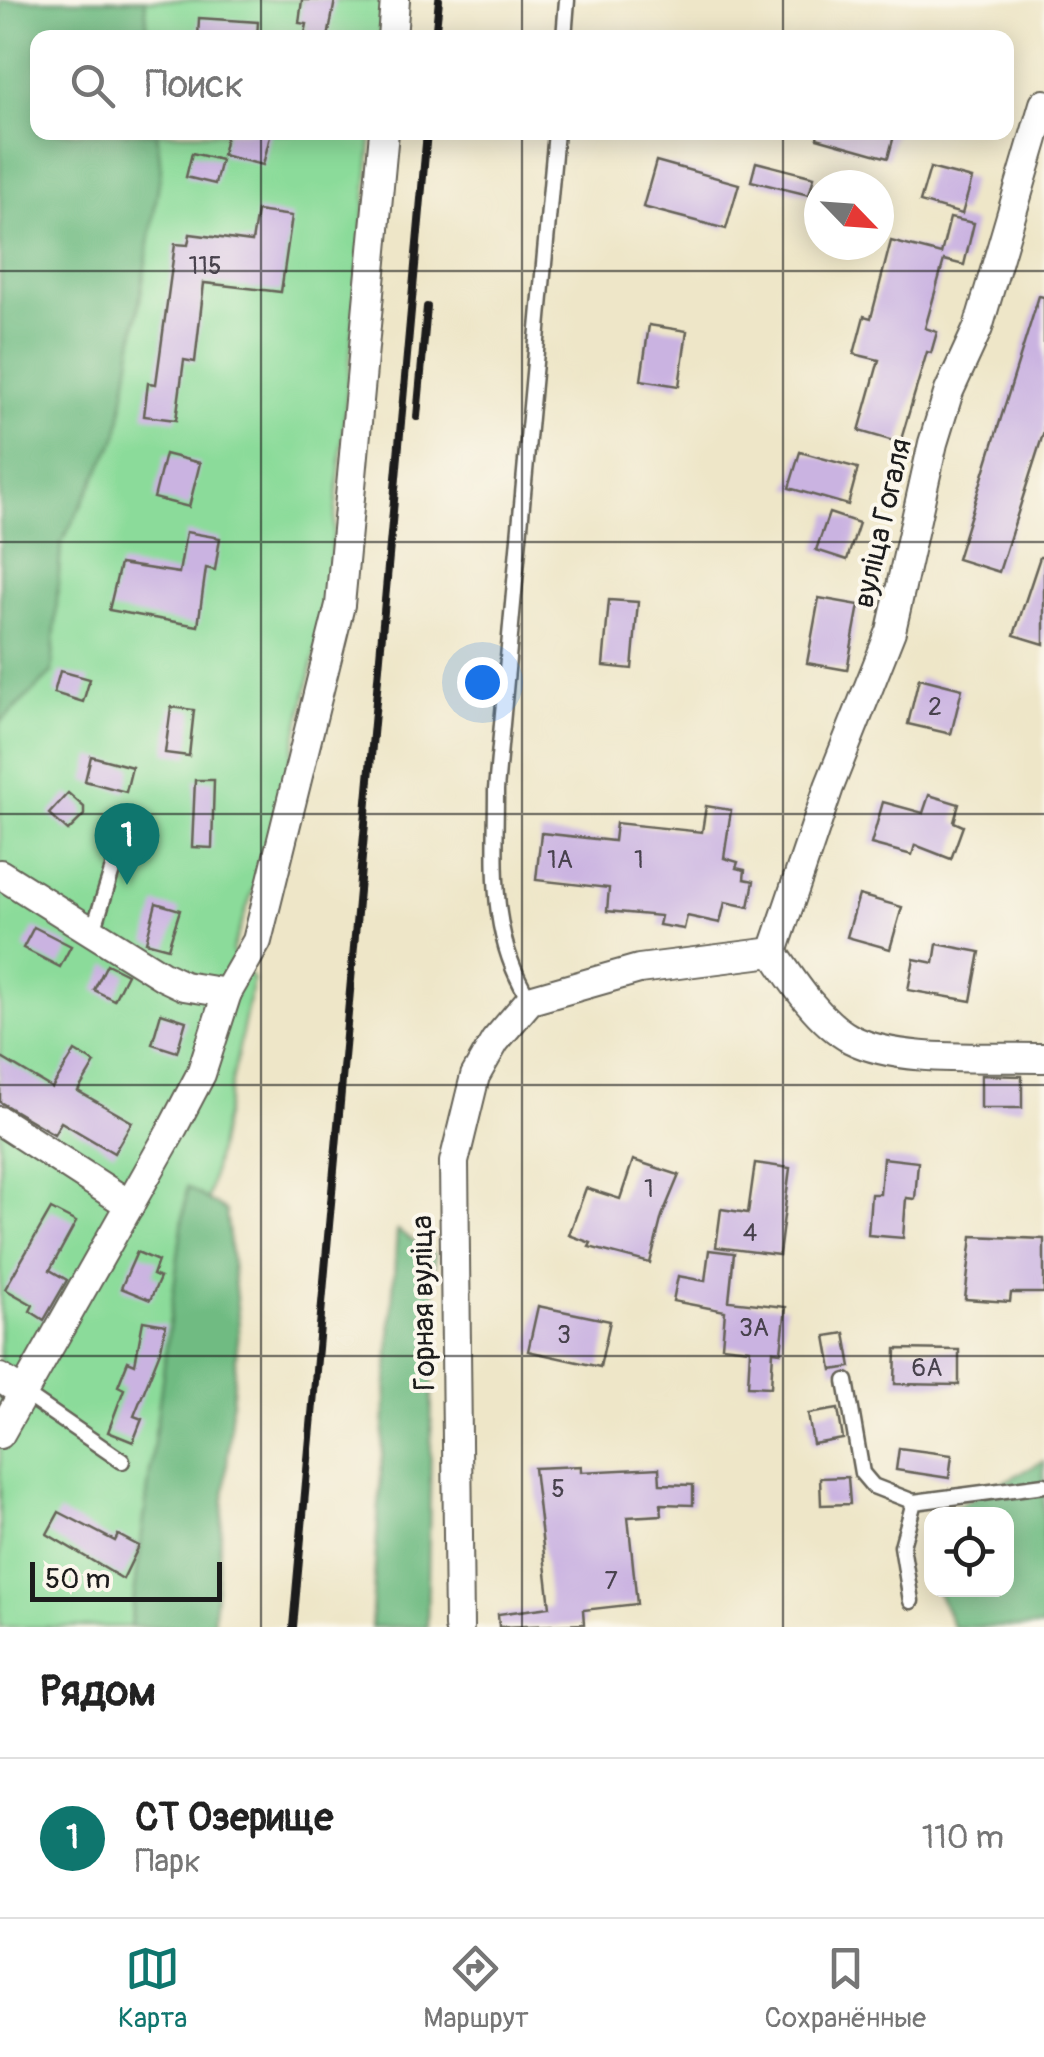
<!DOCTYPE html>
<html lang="ru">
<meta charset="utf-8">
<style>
body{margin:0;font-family:Pangolin,sans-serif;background:#f2f2f2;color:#222}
.controls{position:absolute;right:30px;bottom:30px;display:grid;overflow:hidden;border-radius:20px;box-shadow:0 5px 25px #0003}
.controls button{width:90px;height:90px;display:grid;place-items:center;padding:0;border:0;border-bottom:2px solid #e0e0e0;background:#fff;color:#222;font:50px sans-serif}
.compass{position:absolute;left:804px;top:170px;width:90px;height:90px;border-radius:50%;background:#fff;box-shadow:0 5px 25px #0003;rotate:115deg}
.scale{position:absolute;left:30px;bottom:25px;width:192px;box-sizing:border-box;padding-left:10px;border:5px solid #1c1c1c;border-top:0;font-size:28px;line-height:35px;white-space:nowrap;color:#1c1c1c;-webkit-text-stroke:8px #fbf7ec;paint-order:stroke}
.you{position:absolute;left:482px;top:682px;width:35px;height:35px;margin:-25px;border:8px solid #fff;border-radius:50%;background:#1a73e8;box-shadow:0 0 0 15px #1a73e833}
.badge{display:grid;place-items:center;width:65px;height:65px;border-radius:50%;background:#0f766e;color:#fff;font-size:32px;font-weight:700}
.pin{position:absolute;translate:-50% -82px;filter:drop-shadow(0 2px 5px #0008)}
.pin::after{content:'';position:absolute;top:52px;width:35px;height:30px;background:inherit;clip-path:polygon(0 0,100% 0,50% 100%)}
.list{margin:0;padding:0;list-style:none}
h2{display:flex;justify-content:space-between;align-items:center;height:130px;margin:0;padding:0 40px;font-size:42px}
h2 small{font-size:32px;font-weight:400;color:#767676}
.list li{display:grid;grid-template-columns:65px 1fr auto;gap:30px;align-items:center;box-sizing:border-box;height:160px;padding:0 40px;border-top:2px solid #e0e0e0}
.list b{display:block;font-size:38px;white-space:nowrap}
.list p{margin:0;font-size:32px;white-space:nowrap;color:#767676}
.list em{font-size:32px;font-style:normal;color:#767676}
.icon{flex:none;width:55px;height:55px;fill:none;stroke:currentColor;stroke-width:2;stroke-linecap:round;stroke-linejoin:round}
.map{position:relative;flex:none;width:1044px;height:1627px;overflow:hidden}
.search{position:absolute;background:#fff;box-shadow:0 5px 25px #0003;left:30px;right:30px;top:30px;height:110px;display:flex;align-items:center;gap:25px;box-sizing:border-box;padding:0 35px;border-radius:20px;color:#767676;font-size:38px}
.sheet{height:290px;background:#fff}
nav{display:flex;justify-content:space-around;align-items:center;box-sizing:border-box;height:140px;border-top:2px solid #e0e0e0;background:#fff;font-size:28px;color:#767676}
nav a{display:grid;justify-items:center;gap:5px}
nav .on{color:#0f766e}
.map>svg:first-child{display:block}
.green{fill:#8bdb9a;stroke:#547c5b;stroke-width:2.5}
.forest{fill:#70bb82;stroke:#466c4f;stroke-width:2.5}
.building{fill:#cab3e1}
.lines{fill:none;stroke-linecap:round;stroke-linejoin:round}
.lane-casing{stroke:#666358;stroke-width:19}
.street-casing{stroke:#666358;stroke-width:32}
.lane{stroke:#fff;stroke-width:14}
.street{stroke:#fff;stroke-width:28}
.rail{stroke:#1c1c1c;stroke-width:8}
.grid{fill:none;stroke:#1c1c1c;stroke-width:2.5;stroke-opacity:0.55}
.labels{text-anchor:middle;stroke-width:8;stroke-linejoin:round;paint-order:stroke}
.number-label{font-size:25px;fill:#48424d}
.street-label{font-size:30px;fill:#1c1c1c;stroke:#fbf7ec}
</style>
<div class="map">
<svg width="1044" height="1627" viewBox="0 0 1044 1627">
<rect width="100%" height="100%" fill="#fbf7ec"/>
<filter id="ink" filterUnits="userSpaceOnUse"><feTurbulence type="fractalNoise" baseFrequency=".01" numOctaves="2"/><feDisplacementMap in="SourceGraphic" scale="20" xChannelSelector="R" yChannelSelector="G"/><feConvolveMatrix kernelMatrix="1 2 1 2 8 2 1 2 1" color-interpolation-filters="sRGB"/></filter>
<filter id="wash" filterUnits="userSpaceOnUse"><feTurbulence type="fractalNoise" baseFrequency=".0048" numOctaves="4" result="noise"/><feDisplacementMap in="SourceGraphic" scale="40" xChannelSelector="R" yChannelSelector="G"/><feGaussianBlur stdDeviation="2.25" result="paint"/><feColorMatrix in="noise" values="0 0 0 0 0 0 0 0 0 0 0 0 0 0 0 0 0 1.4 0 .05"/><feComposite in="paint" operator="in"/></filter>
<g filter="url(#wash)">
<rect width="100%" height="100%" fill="#eee6c8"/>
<g class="green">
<polygon points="131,0 383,0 380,38 135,37"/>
<polygon points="143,133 372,133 327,600 278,818 232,951 253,980 184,1314 146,1627 0,1627 0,708 50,537"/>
</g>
<g class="forest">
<polygon points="0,0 145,0 148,37 38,38 38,132 157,133 161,170 118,435 61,544 52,673 0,723"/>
<polygon points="187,1187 226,1211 239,1324 213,1627 130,1627"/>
<polygon points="397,1230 435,1255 427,1627 371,1627"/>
<polygon points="1044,1461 1044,1627 953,1627 937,1590 1006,1590 1006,1514 941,1514"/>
</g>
<g id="blocks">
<g class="building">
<polygon points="302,0 335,0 328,38 304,38 307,24 299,23"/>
<polygon points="199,18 258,22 257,38 198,38"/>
<polygon points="227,132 271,132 263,165 222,155"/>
<polygon points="818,132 895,132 888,158 817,138"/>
<polygon points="192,153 221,160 215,184 186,177"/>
<polygon points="656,161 739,184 726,229 643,207"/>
<polygon points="756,162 814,177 809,195 751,181"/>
<polygon points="930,168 972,179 962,214 920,202"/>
<polygon points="257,211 292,216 281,292 204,283 195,362 184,360 176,420 144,416 148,383 156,384 175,244 188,245 190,234 252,242"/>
<polygon points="950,218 974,223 964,265 944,260 925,328 937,332 931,353 927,352 900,443 859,431 879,360 854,354 864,316 871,318 891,241 941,254"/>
<polygon points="1039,296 1044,297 1044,431 999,572 957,559"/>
<polygon points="649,325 687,331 679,386 641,380"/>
<polygon points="800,452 858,468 848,505 789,488"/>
<polygon points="165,454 200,463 189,507 154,498"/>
<polygon points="829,513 859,523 847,560 816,550"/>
<polygon points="186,532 220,538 215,570 206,568 198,626 109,610 120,564 179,573"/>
<polygon points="1040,557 1044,557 1044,644 1014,635"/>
<polygon points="819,598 859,605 847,670 807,663"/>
<polygon points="609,600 638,602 632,669 603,666"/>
<polygon points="60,671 90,679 83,702 54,693"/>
<polygon points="919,678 962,689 951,734 908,724"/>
<polygon points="171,707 194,710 189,756 165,753"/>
<polygon points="91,756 132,767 126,792 85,781"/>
<polygon points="195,780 214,780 212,848 192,847"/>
<polygon points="68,793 84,807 84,815 68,831 49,814"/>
<polygon points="929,795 959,804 954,822 963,826 951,859 915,845 912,855 871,844 883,802 923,813"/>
<polygon points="706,806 731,810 724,858 738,862 736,868 745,870 744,879 754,881 749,907 725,902 720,923 687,916 684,929 659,925 661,916 607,911 609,888 536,880 541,833 614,841 616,823 702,832"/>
<polygon points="859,895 902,907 890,949 847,937"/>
<polygon points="156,903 180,910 168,948 146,942"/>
<polygon points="34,927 71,946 60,967 23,948"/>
<polygon points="937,944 980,952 971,1001 908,990 914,959 934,963"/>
<polygon points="107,964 127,974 114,1000 94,990"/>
<polygon points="161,1013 186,1021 177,1052 152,1044"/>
<polygon points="75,1051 95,1063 78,1091 132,1122 114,1153 61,1122 54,1134 0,1102 0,1057 52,1088"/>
<polygon points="981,1075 1022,1076 1022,1108 981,1108"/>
<polygon points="883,1158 918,1162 915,1199 906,1198 903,1238 868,1235 871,1194 880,1194"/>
<polygon points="633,1160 679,1175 662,1216 650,1263 589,1247 591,1243 569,1235 586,1188 620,1199"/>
<polygon points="755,1163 790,1168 779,1255 716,1247 721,1209 748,1213"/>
<polygon points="51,1209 76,1222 50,1270 67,1280 44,1320 30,1311 33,1305 5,1289"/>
<polygon points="972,1236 1044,1239 1044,1293 1011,1293 1010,1302 965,1299"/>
<polygon points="709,1250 734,1253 729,1301 786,1307 781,1352 773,1351 771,1387 748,1386 750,1349 722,1346 725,1311 673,1301 678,1276 705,1281"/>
<polygon points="137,1252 158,1261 153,1275 160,1278 150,1300 121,1288"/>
<polygon points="538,1306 610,1321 600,1367 528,1351"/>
<polygon points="143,1321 166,1325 161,1349 134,1416 142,1419 133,1442 108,1432 124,1389 118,1386 128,1361 135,1364"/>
<polygon points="845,1333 851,1367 832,1370 826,1336"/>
<polygon points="896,1349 959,1350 959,1385 895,1384"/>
<polygon points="838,1409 843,1439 813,1444 808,1414"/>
<polygon points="899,1448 952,1455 949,1478 896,1470"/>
<polygon points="581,1466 581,1472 659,1468 660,1484 693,1485 693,1505 661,1504 662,1515 628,1517 637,1604 583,1610 584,1624 499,1627 498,1614 550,1607 534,1468"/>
<polygon points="848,1477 850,1504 821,1505 820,1478"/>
<polygon points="59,1512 115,1541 118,1535 139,1546 123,1579 47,1534"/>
</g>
</g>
</g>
<g filter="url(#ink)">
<use href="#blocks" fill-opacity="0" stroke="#666358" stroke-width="2.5"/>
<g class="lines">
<g class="lane-casing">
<g id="lane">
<polyline points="564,38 567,0"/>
<polyline points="93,931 128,820"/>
<path d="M530,1000C488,935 496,864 496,790L556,132"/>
<polyline points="846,1381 862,1473 873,1486 914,1502"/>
<polyline points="22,1392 122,1461"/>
<polyline points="911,1601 902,1546 914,1502 1044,1485"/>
</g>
</g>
<g class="street-casing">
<g id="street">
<polyline points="392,38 395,0"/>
<polyline points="0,874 163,976 184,986 227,993"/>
<polyline points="773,952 829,787 891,631 933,443 949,391 978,328 1044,104"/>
<path d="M773,952C793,982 819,1022 851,1039C900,1064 989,1056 1044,1058"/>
<polyline points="0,1121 130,1205"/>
<polyline points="0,1378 22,1392"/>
<polyline points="0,1434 169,1135 201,1074 227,993 257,941 340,605 384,132"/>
<polyline points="459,1627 454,1162 475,1076 495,1041 530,1000 639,969 773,952"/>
</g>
</g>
<use href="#lane" class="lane"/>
<use href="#street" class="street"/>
<g class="rail">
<polyline points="435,38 439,0"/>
<polyline points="417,417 427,307"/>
<polyline points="293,1627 427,132"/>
</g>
</g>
</g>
<path class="grid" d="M261,0V38M522,0V38M783,0V38M261,132V1627M522,132V1627M783,132V1627M0,271H1044M0,542H1044M0,814H1044M0,1085H1044M0,1356H1044"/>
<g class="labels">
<g class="number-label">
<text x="205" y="274">115</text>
<text x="935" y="715">2</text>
<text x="560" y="868">1А</text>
<text x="639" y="868">1</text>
<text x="649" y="1197">1</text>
<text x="750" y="1241">4</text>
<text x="754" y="1336">3А</text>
<text x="564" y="1343">3</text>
<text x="927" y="1376">6А</text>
<text x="558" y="1497">5</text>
<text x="611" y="1589">7</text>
</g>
<g class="street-label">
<text transform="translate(882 523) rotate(-77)" y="10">вуліца Гогаля</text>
<text transform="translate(423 1303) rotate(-91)" y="10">Горная вуліца</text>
</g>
</g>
</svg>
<div class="controls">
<button><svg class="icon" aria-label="locate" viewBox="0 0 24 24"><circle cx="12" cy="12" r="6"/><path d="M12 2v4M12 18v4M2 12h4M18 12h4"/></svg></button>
</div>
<svg class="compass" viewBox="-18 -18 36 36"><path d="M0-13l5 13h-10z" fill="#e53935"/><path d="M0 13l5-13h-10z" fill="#767676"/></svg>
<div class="scale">50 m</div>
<div class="you"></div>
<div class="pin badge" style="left:127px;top:885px">1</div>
<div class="search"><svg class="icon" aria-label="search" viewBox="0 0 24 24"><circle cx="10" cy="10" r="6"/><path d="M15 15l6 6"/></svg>Поиск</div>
</div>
<section class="sheet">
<h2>Рядом<small></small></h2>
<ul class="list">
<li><span class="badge">1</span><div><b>СТ Озерище</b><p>Парк</p></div><em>110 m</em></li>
</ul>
</section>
<nav>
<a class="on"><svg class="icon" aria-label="map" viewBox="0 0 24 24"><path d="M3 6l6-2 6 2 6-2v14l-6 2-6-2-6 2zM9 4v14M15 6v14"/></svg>Карта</a>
<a><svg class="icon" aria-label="directions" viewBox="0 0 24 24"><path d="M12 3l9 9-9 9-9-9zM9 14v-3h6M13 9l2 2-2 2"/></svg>Маршрут</a>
<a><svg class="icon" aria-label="saved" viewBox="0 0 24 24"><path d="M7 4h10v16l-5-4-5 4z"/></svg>Сохранённые</a>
</nav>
